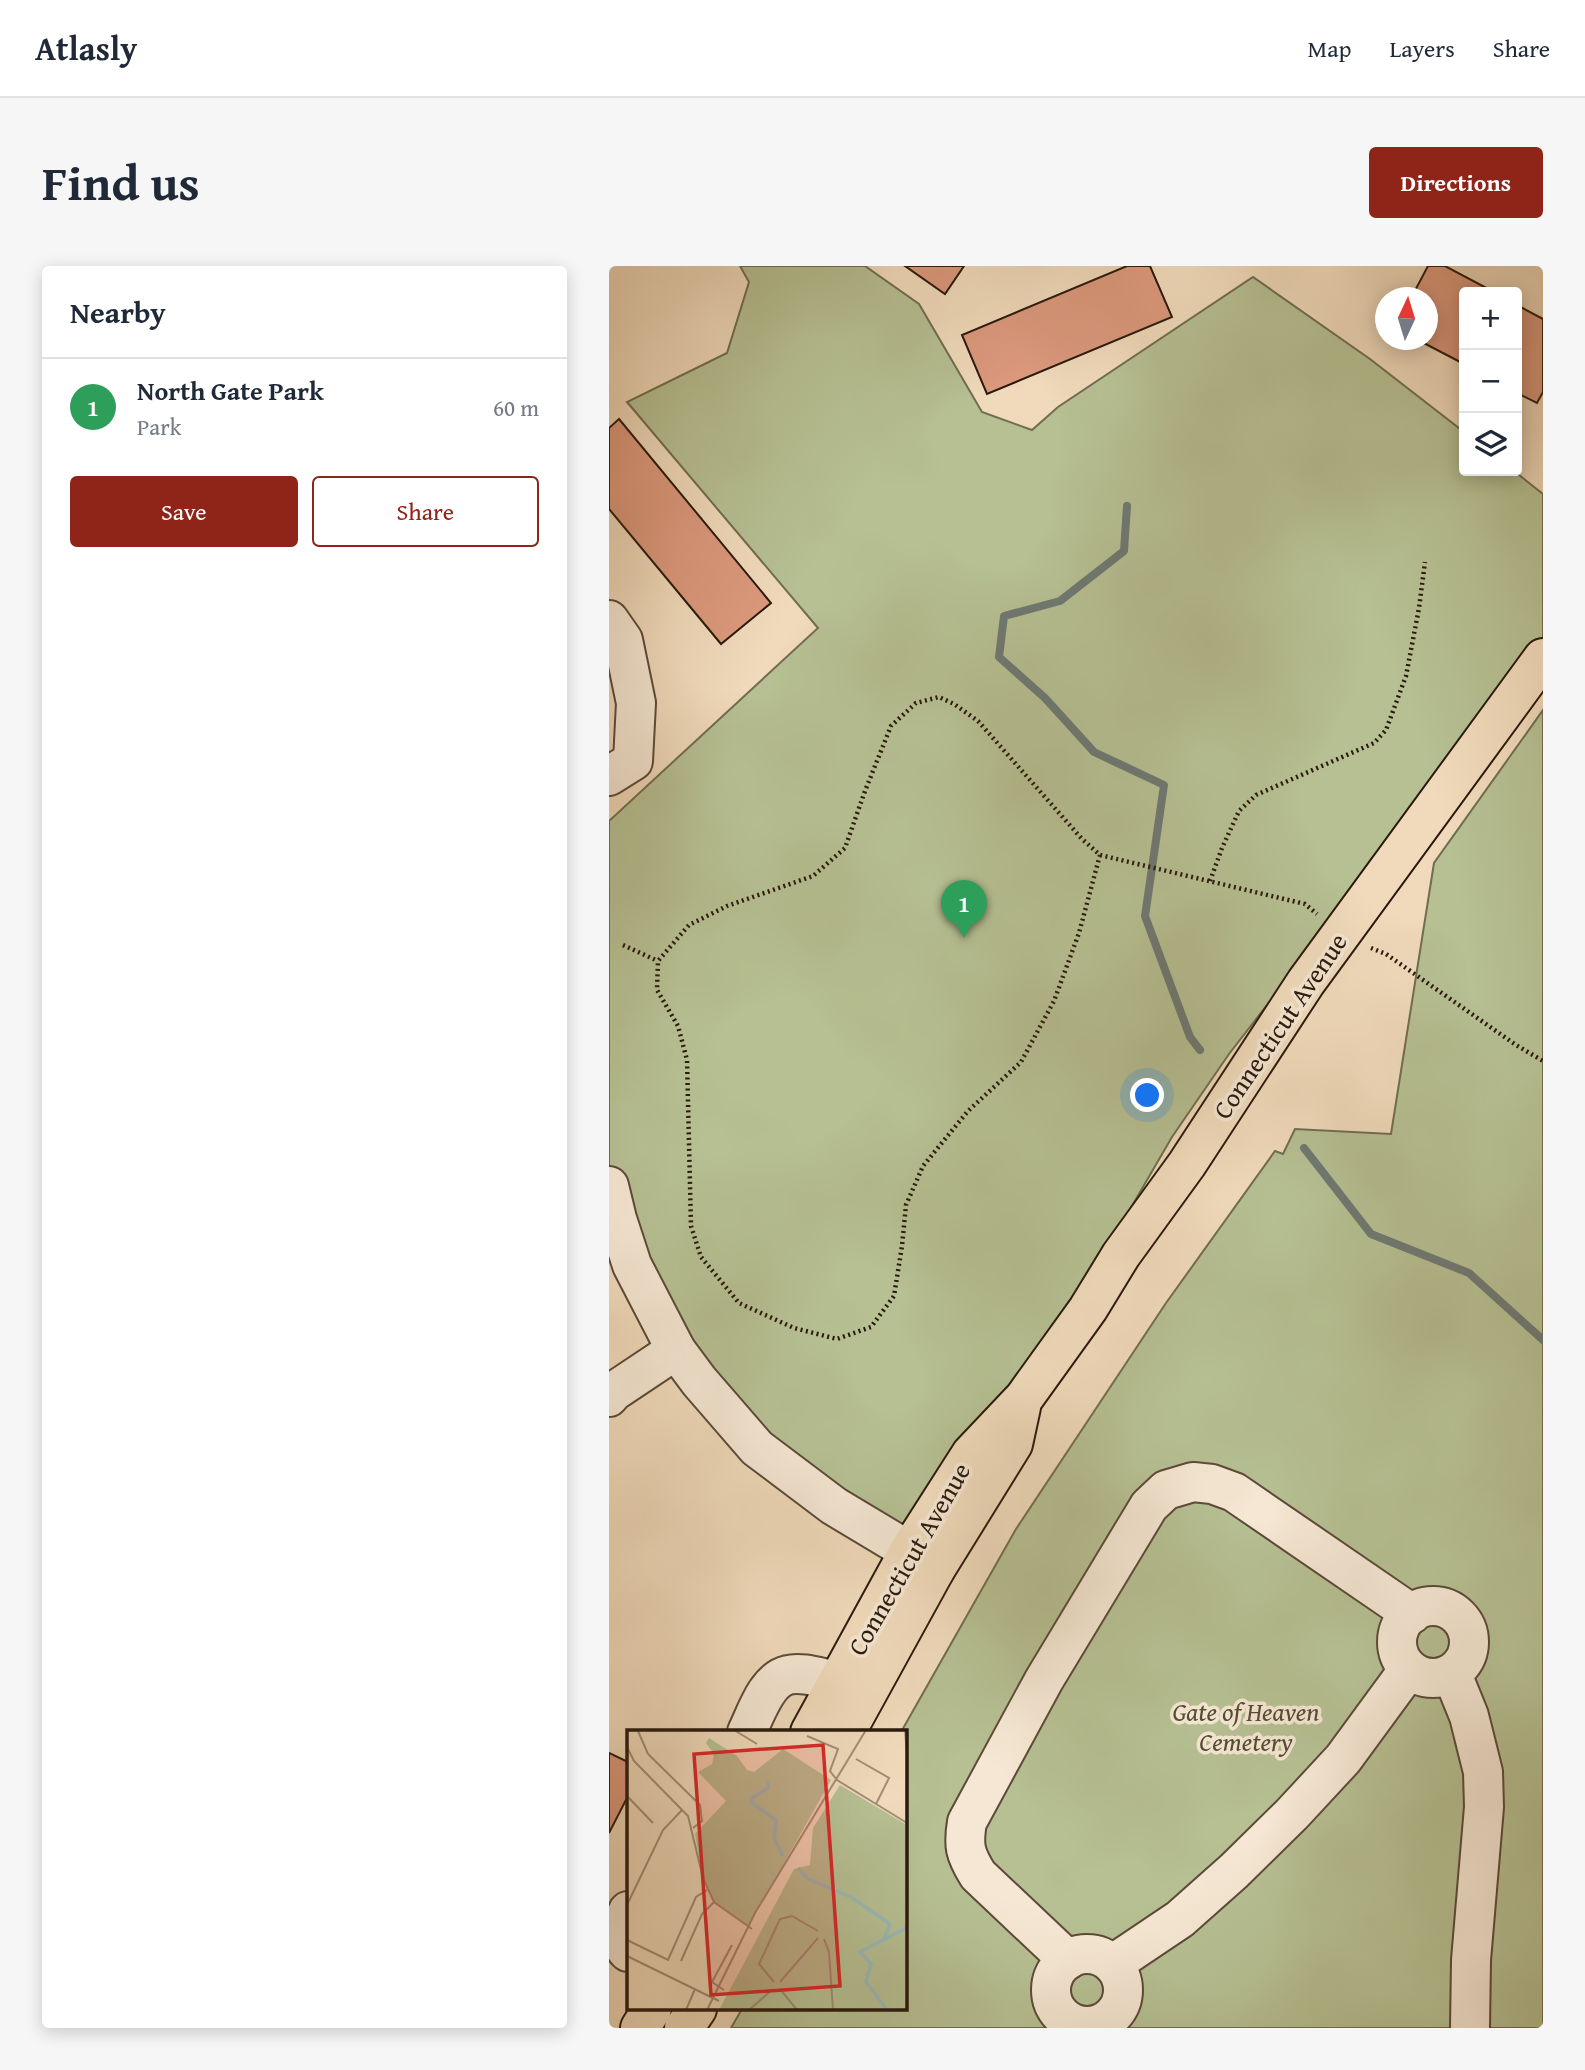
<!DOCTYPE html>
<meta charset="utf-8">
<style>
body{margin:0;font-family:"Gentium Book Plus",serif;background:#f6f6f7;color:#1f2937}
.controls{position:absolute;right:21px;top:21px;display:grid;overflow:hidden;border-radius:7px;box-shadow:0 4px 18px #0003}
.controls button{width:63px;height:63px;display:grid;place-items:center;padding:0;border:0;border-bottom:2px solid #e0e1e3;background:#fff;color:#1f2937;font:35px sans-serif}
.compass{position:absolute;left:766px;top:21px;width:63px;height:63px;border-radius:50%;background:#fff;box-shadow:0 4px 18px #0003;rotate:4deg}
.you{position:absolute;left:539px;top:830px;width:24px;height:24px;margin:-18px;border:5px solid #fff;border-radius:50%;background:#1a73e8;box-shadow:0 0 0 10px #1a73e833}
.badge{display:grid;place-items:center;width:46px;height:46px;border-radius:50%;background:#8f2418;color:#fff;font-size:23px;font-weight:700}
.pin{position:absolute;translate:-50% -58px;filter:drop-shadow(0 2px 4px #0008)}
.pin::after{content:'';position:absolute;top:37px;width:24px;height:21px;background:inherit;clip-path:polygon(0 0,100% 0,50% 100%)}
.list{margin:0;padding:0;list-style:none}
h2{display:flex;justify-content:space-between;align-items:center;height:91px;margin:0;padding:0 28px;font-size:30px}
h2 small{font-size:23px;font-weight:400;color:#747a83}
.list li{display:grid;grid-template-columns:46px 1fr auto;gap:21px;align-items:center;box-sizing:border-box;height:98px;padding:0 28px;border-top:2px solid #e0e1e3}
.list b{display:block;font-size:26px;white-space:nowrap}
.list p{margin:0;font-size:23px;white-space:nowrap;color:#747a83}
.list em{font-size:23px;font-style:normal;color:#747a83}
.actions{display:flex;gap:14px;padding:21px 28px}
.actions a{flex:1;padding:16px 0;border:2px solid #8f2418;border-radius:7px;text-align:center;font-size:24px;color:#8f2418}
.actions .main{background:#8f2418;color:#fff}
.icon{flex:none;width:38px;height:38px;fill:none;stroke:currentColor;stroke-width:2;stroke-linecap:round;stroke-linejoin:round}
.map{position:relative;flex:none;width:934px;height:1762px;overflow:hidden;border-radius:7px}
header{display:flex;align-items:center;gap:42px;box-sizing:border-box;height:98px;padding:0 35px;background:#fff;border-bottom:2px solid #e0e1e3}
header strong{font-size:33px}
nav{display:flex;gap:38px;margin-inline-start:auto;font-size:24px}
.intro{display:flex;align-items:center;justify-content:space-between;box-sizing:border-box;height:168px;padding:0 42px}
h1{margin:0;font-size:49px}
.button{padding:18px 32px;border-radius:7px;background:#8f2418;color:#fff;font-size:24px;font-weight:700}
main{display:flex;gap:42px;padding:0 42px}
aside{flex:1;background:#fff;border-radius:7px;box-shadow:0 4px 18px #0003}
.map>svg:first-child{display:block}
.green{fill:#b6c093;stroke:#706d50;stroke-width:2}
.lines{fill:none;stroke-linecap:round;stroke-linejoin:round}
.stream{stroke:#6e7973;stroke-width:8}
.building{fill:#dc997d;stroke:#2a1a0d;stroke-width:2}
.minor-casing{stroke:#5c4a38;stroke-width:42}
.major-casing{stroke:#2a1a0d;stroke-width:42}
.path{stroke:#2a1a0d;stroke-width:4.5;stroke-dasharray:2 3.5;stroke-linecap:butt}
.minor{stroke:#f5e7d3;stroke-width:38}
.major{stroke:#f0dabb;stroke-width:38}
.labels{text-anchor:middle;stroke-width:7;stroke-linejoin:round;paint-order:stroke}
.street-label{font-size:26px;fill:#2a1a0d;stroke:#f5e7d3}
.park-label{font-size:26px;font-style:italic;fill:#544c35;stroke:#f5e7d3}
.inset-river{fill:none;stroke:#9bb9b7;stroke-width:3.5}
.inset-road{fill:none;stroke:#a18d75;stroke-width:2}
.view{fill:#d62828;fill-opacity:0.15;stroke:#d62828;stroke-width:3.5}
.inset-edge{fill:none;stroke:#2a1a0d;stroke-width:3.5}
</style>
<header>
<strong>Atlasly</strong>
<nav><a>Map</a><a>Layers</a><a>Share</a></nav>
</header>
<div class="intro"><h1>Find us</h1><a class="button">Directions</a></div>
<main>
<aside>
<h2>Nearby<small></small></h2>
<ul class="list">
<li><span class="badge" style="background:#2e9e5b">1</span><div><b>North Gate Park</b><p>Park</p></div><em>60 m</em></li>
</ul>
<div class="actions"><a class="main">Save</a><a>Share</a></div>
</aside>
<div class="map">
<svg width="934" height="1762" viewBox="0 0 934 1762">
<rect width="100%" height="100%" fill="#f0dabb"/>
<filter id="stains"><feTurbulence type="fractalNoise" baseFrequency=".00286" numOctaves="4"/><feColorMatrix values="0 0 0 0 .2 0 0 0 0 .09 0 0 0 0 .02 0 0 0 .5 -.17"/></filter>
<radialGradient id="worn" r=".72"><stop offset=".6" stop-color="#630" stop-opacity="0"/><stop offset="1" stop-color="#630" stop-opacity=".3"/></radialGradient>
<g class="green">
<polygon points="131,0 256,0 310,38 373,146 423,164 449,141 644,11 761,93 855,166 855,205 905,205 934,228 934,383 620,788 563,871 502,976 300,1285 90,1115 0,920 0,555 209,362 18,136 118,87 140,16"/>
<polygon points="934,444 934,1762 122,1762 133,1743 296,1743 296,1466 292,1466 407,1263 557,1037 666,885 674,888 686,863 782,868 825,597"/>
</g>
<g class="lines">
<g class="stream">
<polyline points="518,240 515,285 451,335 395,350 390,391 436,432 485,486 555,519 536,650 581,771 591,784"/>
<polyline points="695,882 762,968 860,1007 934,1074"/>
</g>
</g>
<g class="building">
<polygon points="296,0 355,0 336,28"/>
<polygon points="518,0 541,0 563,51 378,128 353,69"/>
<polygon points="819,0 836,0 885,26 855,26 855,98 809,74 818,74 818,32 802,32"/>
<polygon points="908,39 934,53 934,126 928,137 908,127"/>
<polygon points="10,153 162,337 112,378 0,243 0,162"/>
<polygon points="0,1487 19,1496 19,1530 0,1567"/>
</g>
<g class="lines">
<g class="minor-casing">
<g id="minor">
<polyline points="0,354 14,374 27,437 24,495 0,510"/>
<polyline points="0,920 8,953 23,999 67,1084 90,1115 148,1182 225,1240 300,1285 326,1304"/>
<polyline points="0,1131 4,1126 67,1084"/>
<circle cx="824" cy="1376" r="36"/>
<polyline points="843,1408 860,1450 874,1506 875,1541 862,1694 861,1762"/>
<path d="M138,1466C147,1448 157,1414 179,1409C194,1405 214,1413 229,1415"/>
<path d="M19,1645C11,1662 4,1670 19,1686"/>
<circle cx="478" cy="1724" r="36"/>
<path d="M459,1694L369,1609C356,1588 354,1580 358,1556L435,1414L540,1240L557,1224L584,1216L603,1218L625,1226L803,1348"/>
<polyline points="504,1698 571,1653 625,1605 683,1548 734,1493 800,1403"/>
</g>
</g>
<g class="major-casing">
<g id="major">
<polyline points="201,1466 300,1285 362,1188 415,1132 479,1043 512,989 578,898 697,716 934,392"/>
<polyline points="237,1466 326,1304 404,1178 412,1141"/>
<polyline points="31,1762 43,1743"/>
<polyline points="75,1762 88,1743"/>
</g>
</g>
<g class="path">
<polyline points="491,589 470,667 445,735 412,796 359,845 314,900 297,939 293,980 285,1030 262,1061 228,1073 185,1062 130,1037 92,991 82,960 78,794 69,760 48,724 49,695 80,659 118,640 204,610 236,582 256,525 282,460 307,437 330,431 345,438 369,455 473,573 491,589 696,638 708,648"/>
<polyline points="601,615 613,582 630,545 647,529 765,477 777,464 797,410 810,342 816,296"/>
<polyline points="14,679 49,695"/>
<polyline points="762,682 777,688 907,779 934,795"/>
</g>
<use href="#minor" class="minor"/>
<use href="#major" class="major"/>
</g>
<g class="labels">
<g class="street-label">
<text transform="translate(671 760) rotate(-56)" y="9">Connecticut Avenue</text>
<text transform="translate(300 1293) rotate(-60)" y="9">Connecticut Avenue</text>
</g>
<g class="park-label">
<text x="637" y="1455">Gate of Heaven<tspan x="637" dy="30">Cemetery</tspan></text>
</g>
</g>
<g transform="translate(18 1464)">
<rect width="280" height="280" fill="#f0dabb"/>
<path d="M82,8L110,26L120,40L127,42L156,19L204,50L121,197L87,172L75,143L68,104L99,71L71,42L85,34L87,24L79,13ZM213,55L280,95V280H92L167,139L183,135L186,98Z" fill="#b6c093"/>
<path class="inset-river" d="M141,51V58L125,68V73L149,90L147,108L156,126M171,138L181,149L224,167L263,194L256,211M260,280L239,252L244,234L233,222L279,198L280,193"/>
<path class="inset-road" d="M107,0L130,14M278,0L280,26M11,1L21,24L73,75L75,91L66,98M180,6L211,19L203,41L210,50L280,93M0,17L7,31L61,86L76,148L87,172L125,199M229,29L262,48L249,74M0,66L26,93M0,175L36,100L55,80M197,209L202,222L206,280M0,210L41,230L69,167L80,160M0,226L92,271M54,231L75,184L87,172M147,252L132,234L153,189L165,186L191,201M153,252L191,208M153,259L170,280M97,260L85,252L105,215M59,280L68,259M80,280L128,183L239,0M122,280L146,259"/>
<path class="view" d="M196,15L213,256L84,265L67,24Z"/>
<rect width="280" height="280" class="inset-edge"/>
</g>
<rect width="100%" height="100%" filter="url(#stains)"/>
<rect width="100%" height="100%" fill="url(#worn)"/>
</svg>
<div class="controls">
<button>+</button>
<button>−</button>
<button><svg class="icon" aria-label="layers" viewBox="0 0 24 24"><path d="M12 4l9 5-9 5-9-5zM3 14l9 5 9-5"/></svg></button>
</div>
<svg class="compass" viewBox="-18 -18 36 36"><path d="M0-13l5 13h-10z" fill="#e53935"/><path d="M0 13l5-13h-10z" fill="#747a83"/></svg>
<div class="you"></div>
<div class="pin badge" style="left:355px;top:672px;background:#2e9e5b">1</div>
</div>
</main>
